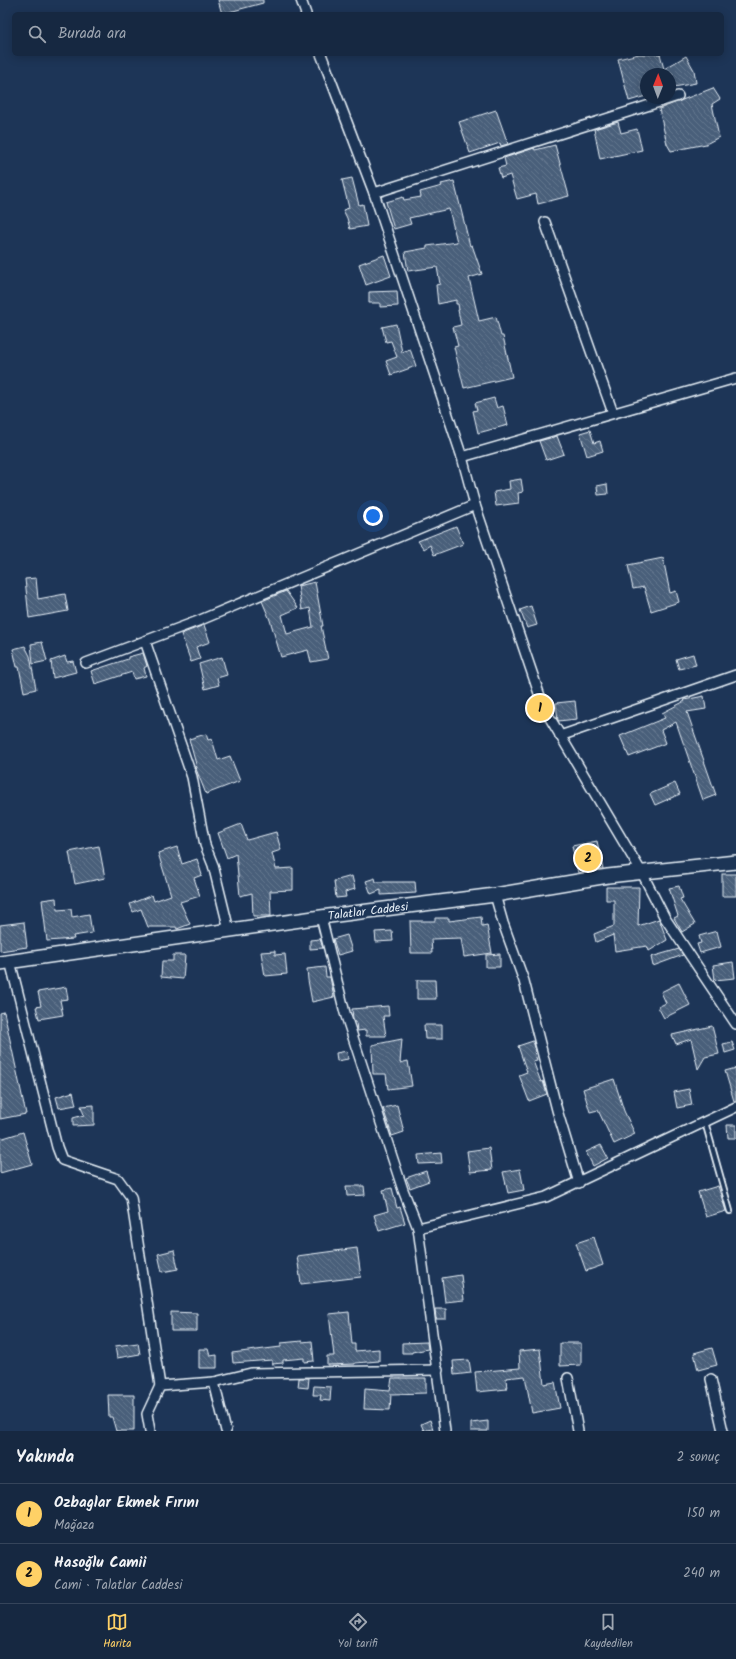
<!DOCTYPE html>
<html lang="tr">
<meta charset="utf-8">
<style>
body{margin:0;font-family:Kalam,sans-serif;background:#1f3048;color:#f1f3f6}
.compass{position:absolute;left:640px;top:68px;width:36px;height:36px;border-radius:50%;background:#162841;box-shadow:0 2px 10px #0003;rotate:1deg}
.you{position:absolute;left:373px;top:516px;width:14px;height:14px;margin:-10px;border:3px solid #fff;border-radius:50%;background:#1a73e8;box-shadow:0 0 0 6px #1a73e833}
.badge{display:grid;place-items:center;width:26px;height:26px;border-radius:50%;background:#ffd166;color:#111;font-size:13px;font-weight:700}
.pin{position:absolute;translate:-50% -50%;border:2px solid #fff;box-shadow:0 1px 4px #0006}
.list{margin:0;padding:0;list-style:none}
h2{display:flex;justify-content:space-between;align-items:center;height:52px;margin:0;padding:0 16px;font-size:17px}
h2 small{font-size:13px;font-weight:400;color:#9ea6b1}
.list li{display:grid;grid-template-columns:26px 1fr auto;gap:12px;align-items:center;box-sizing:border-box;height:60px;padding:0 16px;border-top:1px solid #35445a}
.list b{display:block;font-size:15px;white-space:nowrap}
.list p{margin:0;font-size:13px;white-space:nowrap;color:#9ea6b1}
.list em{font-size:13px;font-style:normal;color:#9ea6b1}
.icon{flex:none;width:22px;height:22px;fill:none;stroke:currentColor;stroke-width:2;stroke-linecap:round;stroke-linejoin:round}
.map{position:relative;flex:none;width:736px;height:1431px;overflow:hidden}
.search{position:absolute;background:#162841;box-shadow:0 2px 10px #0003;left:12px;right:12px;top:12px;height:44px;display:flex;align-items:center;gap:10px;box-sizing:border-box;padding:0 14px;border-radius:6px;color:#9ea6b1;font-size:15px}
.sheet{height:172px;background:#162841}
nav{display:flex;justify-content:space-around;align-items:center;box-sizing:border-box;height:56px;border-top:1px solid #35445a;background:#162841;font-size:11px;color:#9ea6b1}
nav a{display:grid;justify-items:center;gap:2px}
nav .on{color:#ffd166}
.map>svg:first-child{display:block}
.building{fill:url(#building-back-hatch);stroke:#e8f1f8}
.lines{fill:none;stroke-linecap:round;stroke-linejoin:round}
.lane-casing{stroke:#e8f1f8;stroke-width:8}
.street-casing{stroke:#e8f1f8;stroke-width:12}
.secondary-casing{stroke:#e8f1f8;stroke-width:16}
.lane{stroke:#1d3557;stroke-width:4.5}
.street{stroke:#1d3557;stroke-width:9}
.secondary{stroke:#1d3557;stroke-width:13}
.labels{text-anchor:middle;stroke-width:3.5;stroke-linejoin:round;paint-order:stroke}
.street-label{font-size:12px;fill:#e8f1f8;stroke:#1d3557}
</style>
<div class="map">
<svg width="736" height="1431" viewBox="0 0 736 1431">
<defs>
<pattern id="building-back-hatch" width="6" height="6" patternUnits="userSpaceOnUse"><rect width="6" height="6" fill="#495e7a"/><path d="M-1 5l2 2M0 0l6 6M5-1l2 2" fill="none" stroke="#63768e"/></pattern>
</defs>
<rect width="100%" height="100%" fill="#1d3557"/>
<filter id="ink" filterUnits="userSpaceOnUse"><feTurbulence type="fractalNoise" baseFrequency=".025" numOctaves="2"/><feDisplacementMap in="SourceGraphic" scale="8" xChannelSelector="R" yChannelSelector="G"/><feConvolveMatrix kernelMatrix="1 2 1 2 8 2 1 2 1" color-interpolation-filters="sRGB"/></filter>
<g filter="url(#ink)">
<g class="building">
<polygon points="218,0 263,0 263,3 222,14"/>
<polygon points="639,54 660,54 664,69 686,56 694,70 696,83 674,87 672,74 646,74 646,96 629,101 618,59"/>
<polygon points="713,88 720,99 712,104 719,137 706,144 671,151 667,144 659,109"/>
<polygon points="496,110 508,144 501,146 500,143 470,153 459,122"/>
<polygon points="618,122 621,133 637,129 642,150 600,159 594,129"/>
<polygon points="555,145 569,196 538,204 536,194 517,199 510,175 501,178 498,168 506,166 504,158 534,148 535,150"/>
<polygon points="352,178 359,205 363,204 367,226 350,229 347,218 343,210 349,208 342,180"/>
<polygon points="454,181 470,246 472,245 482,274 469,278 479,321 496,317 501,336 503,336 512,377 464,388 454,347 458,346 453,327 461,325 458,310 459,310 458,304 456,304 456,300 438,304 436,285 440,284 437,267 408,271 405,252 427,248 427,246 457,242 449,209 409,218 411,224 394,229 386,202 403,197 404,200 421,197 420,192 442,186 441,184"/>
<polygon points="384,255 391,276 366,285 359,264"/>
<polygon points="397,291 398,306 380,307 380,303 369,303 369,292"/>
<polygon points="396,324 402,352 410,349 416,366 391,375 386,361 397,357 391,341 386,342 382,327"/>
<polygon points="494,398 497,408 503,406 508,425 478,433 473,411 477,410 475,403"/>
<polygon points="590,430 594,443 600,441 603,451 587,456 580,433"/>
<polygon points="557,436 564,454 546,460 539,441"/>
<polygon points="521,479 523,492 518,493 519,503 496,506 494,492 510,489 509,481"/>
<polygon points="607,484 608,494 598,495 597,486"/>
<polygon points="456,526 463,544 434,555 430,545 424,549 418,541"/>
<polygon points="663,558 670,593 676,591 679,602 651,611 644,587 633,589 628,565"/>
<polygon points="36,578 38,599 65,594 68,611 29,618 25,579"/>
<polygon points="315,582 323,626 321,626 328,659 311,662 308,650 281,657 270,620 262,601 286,591 298,608 282,615 287,634 313,627 310,608 302,610 298,586"/>
<polygon points="531,606 537,625 527,628 520,610"/>
<polygon points="204,625 210,642 196,647 200,659 191,662 181,634"/>
<polygon points="42,642 47,661 33,664 31,644"/>
<polygon points="25,646 30,656 36,689 24,692 19,667 17,667 13,649"/>
<polygon points="143,653 147,666 144,668 146,676 134,679 132,672 95,684 91,671 128,659 128,657"/>
<polygon points="693,654 696,665 679,669 676,659"/>
<polygon points="65,656 67,662 73,661 76,672 53,678 51,661"/>
<polygon points="222,657 227,675 217,678 219,685 205,689 199,664"/>
<polygon points="704,696 706,709 687,712 716,795 703,800 676,722 661,730 666,743 629,757 620,736 665,718 662,713 685,701 684,700"/>
<polygon points="575,701 577,719 558,721 556,703"/>
<polygon points="206,734 208,740 212,739 218,760 230,756 240,781 206,794 196,769 197,768 189,739"/>
<polygon points="675,783 680,794 655,805 650,794"/>
<polygon points="241,824 247,840 276,832 281,850 272,853 276,869 293,868 293,890 270,891 271,916 253,916 252,893 240,896 236,854 227,858 218,833"/>
<polygon points="597,841 603,869 578,873 572,846"/>
<polygon points="99,846 105,878 75,884 69,852"/>
<polygon points="177,847 182,864 197,859 202,875 194,878 200,896 180,902 190,924 177,929 176,927 148,927 141,909 133,912 130,904 152,895 154,901 171,895 158,853"/>
<rect x="722" y="874" width="14" height="22"/>
<polygon points="352,876 355,889 345,892 346,897 336,898 334,881"/>
<polygon points="375,878 376,882 415,882 416,893 381,895 381,890 371,894 366,881"/>
<polygon points="679,886 683,898 680,899 695,924 682,932 674,918 678,916 669,888"/>
<polygon points="606,887 639,887 638,926 659,919 667,940 649,951 647,946 615,951 613,935 596,942 594,934 614,926 614,900 606,900"/>
<polygon points="56,898 57,910 71,909 72,917 89,914 92,933 73,936 74,939 47,941 42,900"/>
<polygon points="481,917 482,926 487,925 492,953 464,957 461,938 431,939 432,953 411,953 410,921 435,921 435,918 449,918 449,921"/>
<polygon points="24,922 27,947 0,951 0,925"/>
<polygon points="392,931 393,941 376,942 375,932"/>
<polygon points="717,931 721,947 700,953 697,944 701,943 699,936"/>
<polygon points="347,935 352,951 338,955 333,939"/>
<polygon points="320,939 323,948 310,949 310,940"/>
<polygon points="679,949 683,955 653,966 651,957"/>
<polygon points="275,951 275,955 285,954 287,974 265,976 261,952"/>
<polygon points="500,954 500,967 486,967 486,955"/>
<polygon points="173,955 185,955 183,979 161,977 162,961 173,961"/>
<polygon points="733,962 735,978 715,980 713,965"/>
<polygon points="325,967 326,977 330,977 334,997 312,1002 308,980 307,969"/>
<polygon points="417,980 435,980 436,999 417,999"/>
<polygon points="679,983 690,1005 664,1018 658,1007 666,1003 661,992"/>
<polygon points="66,987 68,999 60,1000 63,1015 39,1019 36,1007 41,1006 38,992"/>
<polygon points="388,1006 389,1016 383,1016 386,1036 366,1036 366,1030 357,1031 356,1022 354,1022 353,1019 352,1009"/>
<polygon points="4,1012 26,1114 0,1119 0,1013"/>
<polygon points="424,1025 442,1025 442,1039 425,1039"/>
<polygon points="712,1026 719,1054 705,1057 698,1069 691,1039 676,1044 672,1035"/>
<polygon points="402,1039 400,1063 408,1061 412,1086 388,1089 386,1074 373,1074 372,1045"/>
<polygon points="533,1041 536,1051 534,1052 537,1060 533,1061 541,1082 543,1081 547,1094 529,1101 519,1075 527,1072 518,1046"/>
<polygon points="732,1042 735,1050 725,1053 723,1044"/>
<polygon points="347,1051 348,1059 337,1061 336,1053"/>
<polygon points="736,1068 736,1101 734,1101 725,1071"/>
<polygon points="614,1079 624,1111 635,1134 614,1144 598,1110 590,1112 583,1089"/>
<polygon points="689,1089 692,1105 677,1108 674,1092"/>
<polygon points="73,1092 76,1105 59,1108 56,1097"/>
<polygon points="94,1105 94,1125 73,1126 73,1118 84,1115 81,1106"/>
<polygon points="397,1105 404,1132 392,1136 383,1108"/>
<polygon points="727,1125 736,1125 736,1138 728,1138"/>
<polygon points="23,1132 32,1164 0,1173 0,1139"/>
<polygon points="601,1145 608,1158 593,1166 586,1152"/>
<polygon points="489,1148 492,1170 470,1172 467,1151"/>
<polygon points="441,1153 442,1163 419,1164 418,1155"/>
<polygon points="520,1169 524,1190 508,1193 503,1172"/>
<polygon points="426,1171 429,1181 410,1188 406,1178"/>
<polygon points="346,1186 364,1186 365,1195 347,1196"/>
<polygon points="718,1186 726,1211 706,1217 698,1192"/>
<polygon points="392,1188 397,1208 400,1207 405,1223 379,1231 374,1215 388,1211 383,1190"/>
<polygon points="594,1237 603,1265 586,1271 576,1243"/>
<polygon points="357,1248 361,1277 301,1284 297,1256"/>
<polygon points="174,1250 178,1269 162,1272 158,1254"/>
<polygon points="461,1275 464,1300 445,1302 442,1278"/>
<polygon points="435,1309 446,1309 446,1319 436,1319"/>
<polygon points="171,1312 197,1313 197,1331 171,1331"/>
<polygon points="349,1312 352,1344 355,1344 355,1351 379,1349 379,1361 355,1363 355,1364 327,1365 327,1356 334,1356 329,1314"/>
<polygon points="302,1341 302,1342 312,1341 314,1361 304,1362 304,1358 283,1360 283,1363 272,1364 272,1360 233,1363 232,1353 281,1347 281,1343"/>
<polygon points="427,1342 428,1349 412,1352 412,1353 402,1353 402,1343"/>
<polygon points="138,1343 140,1354 117,1358 115,1346"/>
<polygon points="560,1343 581,1343 581,1365 560,1366"/>
<polygon points="712,1348 717,1365 698,1370 694,1353"/>
<polygon points="199,1349 208,1349 210,1356 217,1355 217,1368 199,1368"/>
<polygon points="540,1349 544,1384 555,1382 560,1408 532,1413 525,1376 506,1378 507,1389 477,1392 475,1372 520,1368 519,1351"/>
<polygon points="469,1360 471,1373 454,1375 453,1361"/>
<polygon points="299,1378 309,1378 308,1388 298,1387"/>
<polygon points="392,1378 426,1378 426,1393 391,1394 390,1410 364,1409 365,1388 390,1390"/>
<polygon points="314,1386 331,1387 330,1401 320,1400 321,1395 313,1395"/>
<polygon points="108,1395 134,1395 134,1431 116,1431 112,1417 109,1417"/>
<polygon points="430,1420 433,1429 424,1431 421,1424"/>
<polygon points="488,1421 488,1431 471,1431 471,1423"/>
</g>
<g class="lines">
<g class="lane-casing">
<polyline id="lane" points="705,1122 730,1211"/>
</g>
<g class="street-casing">
<g id="street">
<polyline points="301,0 306,14"/>
<polyline points="321,54 374,193 462,457 475,505 544,708 642,873 665,918 736,1024"/>
<polyline points="374,193 678,96"/>
<polyline points="545,222 613,413"/>
<polyline points="462,457 736,378"/>
<polyline points="145,641 192,777 205,845 213,865 229,930"/>
<polyline points="86,663 198,621 475,505"/>
<polyline points="560,736 736,675"/>
<polyline points="495,895 503,923 524,981 557,1110 579,1183"/>
<polyline points="321,917 345,1013 403,1190 418,1228 445,1431"/>
<polyline points="10,961 57,1147 62,1160 118,1179 131,1197 160,1386 214,1382 251,1373 438,1370"/>
<polyline points="418,1228 546,1197 736,1107"/>
<polyline points="568,1378 578,1431"/>
<polyline points="711,1379 723,1431"/>
<polyline points="214,1382 226,1431"/>
<polyline points="150,1431 147,1414 160,1386"/>
</g>
</g>
<g class="secondary-casing">
<polyline id="secondary" points="0,963 321,917 495,895 608,876 736,862"/>
</g>
<use href="#lane" class="lane"/>
<use href="#street" class="street"/>
<use href="#secondary" class="secondary"/>
</g>
</g>
<g class="labels">
<g class="street-label">
<text transform="translate(368 911) rotate(-7)" y="4">Talatlar Caddesi</text>
</g>
</g>
</svg>
<svg class="compass" viewBox="-18 -18 36 36"><path d="M0-13l5 13h-10z" fill="#e53935"/><path d="M0 13l5-13h-10z" fill="#9ea6b1"/></svg>
<div class="you"></div>
<div class="pin badge" style="left:540px;top:708px">1</div>
<div class="pin badge" style="left:588px;top:858px">2</div>
<div class="search"><svg class="icon" aria-label="search" viewBox="0 0 24 24"><circle cx="10" cy="10" r="6"/><path d="M15 15l6 6"/></svg>Burada ara</div>
</div>
<section class="sheet">
<h2>Yakında<small>2 sonuç</small></h2>
<ul class="list">
<li><span class="badge">1</span><div><b>Ozbaglar Ekmek Fırını</b><p>Mağaza</p></div><em>150 m</em></li>
<li><span class="badge">2</span><div><b>Hasoğlu Camii</b><p>Cami · Talatlar Caddesi</p></div><em>240 m</em></li>
</ul>
</section>
<nav>
<a class="on"><svg class="icon" aria-label="map" viewBox="0 0 24 24"><path d="M3 6l6-2 6 2 6-2v14l-6 2-6-2-6 2zM9 4v14M15 6v14"/></svg>Harita</a>
<a><svg class="icon" aria-label="directions" viewBox="0 0 24 24"><path d="M12 3l9 9-9 9-9-9zM9 14v-3h6M13 9l2 2-2 2"/></svg>Yol tarifi</a>
<a><svg class="icon" aria-label="saved" viewBox="0 0 24 24"><path d="M7 4h10v16l-5-4-5 4z"/></svg>Kaydedilen</a>
</nav>
